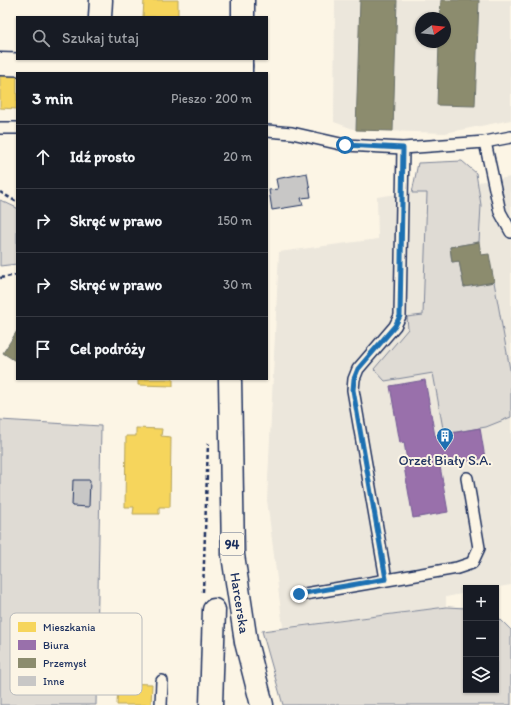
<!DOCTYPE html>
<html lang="pl">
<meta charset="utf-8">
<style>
body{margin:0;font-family:Itim,sans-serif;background:#242831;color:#f1f3f6}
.controls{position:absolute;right:12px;bottom:12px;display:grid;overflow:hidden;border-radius:0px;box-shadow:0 1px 3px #0004}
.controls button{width:36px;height:36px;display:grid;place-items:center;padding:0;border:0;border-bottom:1px solid #363941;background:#171b24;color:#f1f3f6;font:20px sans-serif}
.compass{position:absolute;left:415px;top:12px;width:36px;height:36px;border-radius:50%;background:#171b24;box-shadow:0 1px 3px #0004;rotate:75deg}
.stop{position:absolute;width:12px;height:12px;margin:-9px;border:3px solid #1f6fb2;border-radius:50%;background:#fff}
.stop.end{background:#1f6fb2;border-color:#fff;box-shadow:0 1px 4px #0008}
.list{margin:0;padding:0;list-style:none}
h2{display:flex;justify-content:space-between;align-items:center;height:52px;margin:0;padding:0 16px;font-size:17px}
h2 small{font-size:13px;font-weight:400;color:#9ea1a6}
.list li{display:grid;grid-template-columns:26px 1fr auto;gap:12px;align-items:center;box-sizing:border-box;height:64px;padding:0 16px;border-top:1px solid #363941}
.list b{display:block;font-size:15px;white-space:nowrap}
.list em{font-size:13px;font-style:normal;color:#9ea1a6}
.icon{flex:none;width:22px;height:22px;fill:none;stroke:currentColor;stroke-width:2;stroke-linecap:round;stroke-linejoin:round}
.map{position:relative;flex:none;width:511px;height:705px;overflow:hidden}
.search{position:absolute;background:#171b24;box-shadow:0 1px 3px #0004;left:16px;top:16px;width:252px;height:44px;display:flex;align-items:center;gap:10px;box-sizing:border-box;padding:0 14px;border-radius:0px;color:#9ea1a6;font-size:15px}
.panel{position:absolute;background:#171b24;box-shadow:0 1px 3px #0004;left:16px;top:72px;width:252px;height:308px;border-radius:0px}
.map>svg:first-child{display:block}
.built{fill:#ece7dc;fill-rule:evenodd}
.green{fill:#dfdbd4;stroke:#7d8599}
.homes{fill:#f6d55c;stroke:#b4a35d}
.offices{fill:#9970ab;stroke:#735c94}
.industry{fill:#8c8c6e;stroke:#6a7069}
.building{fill:#c8c7c6;stroke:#1b2f5e}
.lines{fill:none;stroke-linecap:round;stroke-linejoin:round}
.lane-casing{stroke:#1b2f5e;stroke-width:14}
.street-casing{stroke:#1b2f5e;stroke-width:25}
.primary-casing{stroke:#1b2f5e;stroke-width:25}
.path{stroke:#1b2f5e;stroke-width:2.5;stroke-dasharray:4 3;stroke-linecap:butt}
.lane{stroke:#fcf5e5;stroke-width:11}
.street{stroke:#fcf5e5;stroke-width:22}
.primary{stroke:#fcf5e5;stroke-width:22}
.route{stroke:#1f6fb2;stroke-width:5}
.labels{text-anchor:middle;stroke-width:4;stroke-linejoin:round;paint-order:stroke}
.shield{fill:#fcf5e5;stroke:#5e6a86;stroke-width:1}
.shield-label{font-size:13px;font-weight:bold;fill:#1b2f5e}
.poi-label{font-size:14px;fill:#1b2f5e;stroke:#fcf5e5}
.street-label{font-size:14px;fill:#1b2f5e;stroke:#fcf5e5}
.key{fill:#fcf5e5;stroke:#b8babc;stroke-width:1}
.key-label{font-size:11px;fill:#1b2f5e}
</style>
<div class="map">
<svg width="511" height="705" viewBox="0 0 511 705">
<rect width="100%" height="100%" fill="#fcf5e5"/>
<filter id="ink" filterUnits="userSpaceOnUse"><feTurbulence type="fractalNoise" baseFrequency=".025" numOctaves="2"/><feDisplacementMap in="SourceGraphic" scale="8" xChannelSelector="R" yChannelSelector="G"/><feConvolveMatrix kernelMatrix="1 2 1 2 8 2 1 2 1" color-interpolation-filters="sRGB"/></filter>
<g filter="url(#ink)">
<g class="built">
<path d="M335,0H511V120L445,133L356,130L334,122ZM421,18H445V42H421Z"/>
<polygon points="511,177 511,585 493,588 466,588 466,593 446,597 446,607 283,627 267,500 279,252 378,239 377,197"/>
</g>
<g class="green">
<polygon points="462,161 476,173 481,205 479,242 450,247 452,262 459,261 464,287 494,282 511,375 511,417 486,427 444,434 433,373 385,381 374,369 408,329 407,317 423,315 427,193 412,193 418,163"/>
<polygon points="0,200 17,208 17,264 0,266"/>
<polygon points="0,420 101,426 96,705 0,705"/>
<polygon points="446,607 466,608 466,690 496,690 496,615 511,630 511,705 283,705 262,631"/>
</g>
<g class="homes">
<polygon points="144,0 178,0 178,17 143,17"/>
<polygon points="0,73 17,73 17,109 0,108"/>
<polygon points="138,379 173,379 173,386 138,385"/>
<polygon points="136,428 162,429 161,436 171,437 170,507 159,507 159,514 133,514 134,507 125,507 126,436 136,436"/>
<polygon points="118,683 152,684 151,705 117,705"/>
</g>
<polygon class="offices" points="425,380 435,436 480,428 485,458 440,466 448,512 413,518 403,461 407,461 404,442 400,443 390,386"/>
<g class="industry">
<polygon points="360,0 397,0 393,131 356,130"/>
<polygon points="441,0 479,0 475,106 437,105 439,42 445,42 445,18 440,18"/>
<polygon points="479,242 481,255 489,254 494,282 464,287 459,261 452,262 450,247"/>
<polygon points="17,331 17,362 3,353"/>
</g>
<g class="building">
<polygon points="307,173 311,197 301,198 303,205 272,210 269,190 278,189 276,179"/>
<polygon points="73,480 90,480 89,507 72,506"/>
</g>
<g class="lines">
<g class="lane-casing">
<g id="lane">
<polyline points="0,128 17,128"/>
<polyline points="267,131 292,133 345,145 403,148 485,142 511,137"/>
<polyline points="485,142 500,212 511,232"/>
<polyline points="386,579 353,390 354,379 358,369 395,326 400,316 403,148"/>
<polyline points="299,595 457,568 472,563 479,548 467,478"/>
<polyline points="161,705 162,681"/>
</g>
</g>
<g class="street-casing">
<g id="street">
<polyline points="100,17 101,0"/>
<polyline points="0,64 74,66 119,63 204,66 241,66"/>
<polyline points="211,705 214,610"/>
</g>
</g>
<g class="primary-casing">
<g id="primary">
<polyline points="243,17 243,0"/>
<polyline points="241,73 241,59"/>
<polyline points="230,379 233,555 246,642 262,705"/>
</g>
</g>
<g class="path">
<polyline points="0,192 17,202"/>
<polyline points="0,278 17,275"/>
<polyline points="203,592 208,443"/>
</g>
<use href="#lane" class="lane"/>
<use href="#street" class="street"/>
<use href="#primary" class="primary"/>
</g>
</g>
<g class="lines" filter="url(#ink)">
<polyline class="route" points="299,594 386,579 353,390 354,379 358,369 395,326 400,316 403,148 345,145"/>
</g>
<defs>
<g id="building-pin" transform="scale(0.9)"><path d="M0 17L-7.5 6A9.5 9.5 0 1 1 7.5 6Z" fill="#1f6fb2" stroke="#fcf5e5"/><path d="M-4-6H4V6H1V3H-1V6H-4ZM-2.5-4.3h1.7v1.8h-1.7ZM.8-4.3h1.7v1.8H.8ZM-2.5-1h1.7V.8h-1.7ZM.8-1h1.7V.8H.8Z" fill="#fff"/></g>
</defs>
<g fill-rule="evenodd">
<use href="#building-pin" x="445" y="436"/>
</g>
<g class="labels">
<rect class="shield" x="220" y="533" width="24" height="22" rx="3"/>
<g class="shield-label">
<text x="232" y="549">94</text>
</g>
<g class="poi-label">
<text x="445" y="465">Orzeł Biały S.A.</text>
</g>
<g class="street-label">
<text transform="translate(240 603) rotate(81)" y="5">Harcerska</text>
</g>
</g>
<rect x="10" y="613" width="132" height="82" rx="6" class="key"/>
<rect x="18" y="622" width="18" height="10" fill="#f6d55c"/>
<rect x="18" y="640" width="18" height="10" fill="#9970ab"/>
<rect x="18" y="658" width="18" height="10" fill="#8c8c6e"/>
<rect x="18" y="676" width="18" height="10" fill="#c8c7c6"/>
<g class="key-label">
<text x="43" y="631">Mieszkania</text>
<text x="43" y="649">Biura</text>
<text x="43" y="667">Przemysł</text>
<text x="43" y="685">Inne</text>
</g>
</svg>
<div class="controls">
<button>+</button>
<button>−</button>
<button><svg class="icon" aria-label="layers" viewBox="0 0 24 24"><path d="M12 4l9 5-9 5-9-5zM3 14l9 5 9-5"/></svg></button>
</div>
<svg class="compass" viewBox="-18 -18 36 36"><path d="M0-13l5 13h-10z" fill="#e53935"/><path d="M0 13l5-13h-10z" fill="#9ea1a6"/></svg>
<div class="stop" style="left:345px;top:145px"></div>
<div class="stop end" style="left:299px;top:594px"></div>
<div class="search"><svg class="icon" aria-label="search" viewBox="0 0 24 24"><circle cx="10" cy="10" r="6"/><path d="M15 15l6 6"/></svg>Szukaj tutaj</div>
<section class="panel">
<h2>3 min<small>Pieszo · 200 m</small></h2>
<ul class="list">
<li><svg class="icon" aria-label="ahead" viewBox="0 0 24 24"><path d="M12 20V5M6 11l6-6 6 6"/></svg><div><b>Idź prosto</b></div><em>20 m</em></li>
<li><svg class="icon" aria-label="right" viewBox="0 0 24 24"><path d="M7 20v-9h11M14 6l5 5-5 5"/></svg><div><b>Skręć w prawo</b></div><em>150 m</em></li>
<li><svg class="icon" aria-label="right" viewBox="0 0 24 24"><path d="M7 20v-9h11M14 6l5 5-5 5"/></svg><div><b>Skręć w prawo</b></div><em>30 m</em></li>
<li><svg class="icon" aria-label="arrive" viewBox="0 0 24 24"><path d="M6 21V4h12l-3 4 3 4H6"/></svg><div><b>Cel podróży</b></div></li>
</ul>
</section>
</div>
